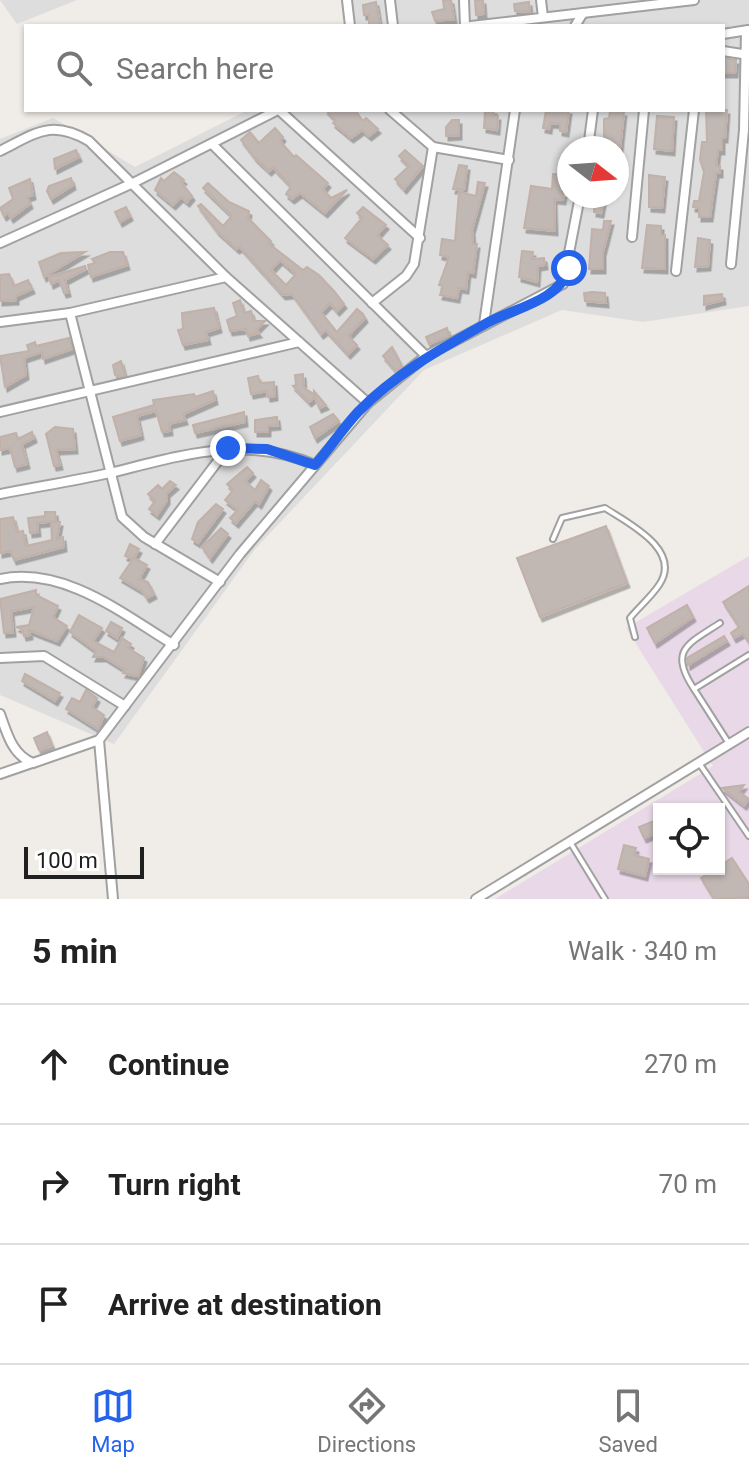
<!DOCTYPE html>
<meta charset="utf-8">
<style>
body{margin:0;font-family:Roboto,sans-serif;background:#f2f2f2;color:#222}
.controls{position:absolute;right:24px;bottom:24px;display:grid;overflow:hidden;border-radius:0px;box-shadow:0 2px 6px #0004}
.controls button{width:72px;height:72px;display:grid;place-items:center;padding:0;border:0;border-bottom:2px solid #e0e0e0;background:#fff;color:#222;font:40px sans-serif}
.compass{position:absolute;left:557px;top:136px;width:72px;height:72px;border-radius:50%;background:#fff;box-shadow:0 2px 6px #0004;rotate:107deg}
.scale{position:absolute;left:24px;bottom:20px;width:120px;box-sizing:border-box;padding-left:8px;border:4px solid #202020;border-top:0;font-size:22px;line-height:28px;white-space:nowrap;color:#202020;-webkit-text-stroke:6px #fff;paint-order:stroke}
.stop{position:absolute;width:24px;height:24px;margin:-18px;border:6px solid #2563eb;border-radius:50%;background:#fff}
.stop.end{background:#2563eb;border-color:#fff;box-shadow:0 2px 8px #0008}
.list{margin:0;padding:0;list-style:none}
h2{display:flex;justify-content:space-between;align-items:center;height:104px;margin:0;padding:0 32px;font-size:34px}
h2 small{font-size:26px;font-weight:400;color:#767676}
.list li{display:grid;grid-template-columns:52px 1fr auto;gap:24px;align-items:center;box-sizing:border-box;height:120px;padding:0 32px;border-top:2px solid #e0e0e0}
.list b{display:block;font-size:30px;white-space:nowrap}
.list em{font-size:26px;font-style:normal;color:#767676}
.icon{flex:none;width:44px;height:44px;fill:none;stroke:currentColor;stroke-width:2;stroke-linecap:round;stroke-linejoin:round}
.map{position:relative;flex:none;width:749px;height:899px;overflow:hidden}
.search{position:absolute;background:#fff;box-shadow:0 2px 6px #0004;left:24px;right:24px;top:24px;height:88px;display:flex;align-items:center;gap:20px;box-sizing:border-box;padding:0 28px;border-radius:0px;color:#767676;font-size:30px}
.sheet{height:464px;background:#fff}
nav{display:flex;justify-content:space-around;align-items:center;box-sizing:border-box;height:112px;border-top:2px solid #e0e0e0;background:#fff;font-size:22px;color:#767676}
nav a{display:grid;justify-items:center;gap:4px}
nav .on{color:#2563eb}
.map>svg:first-child{display:block}
.residential{fill:#dedddd;fill-rule:evenodd}
.industrial{fill:#e9d9e8;fill-rule:evenodd}
.building{fill:#c1b7b3;stroke:#c1b1a9;stroke-width:2;fill-rule:evenodd;filter:url(#shadow)}
.lines{fill:none;stroke-linecap:round;stroke-linejoin:round}
.lane-casing{stroke:#a1a1a1;stroke-width:8}
.street-casing{stroke:#a1a1a1;stroke-width:12}
.lane{stroke:#fff;stroke-width:4}
.street{stroke:#fff;stroke-width:8}
.route{stroke:#2563eb;stroke-width:10}
</style>
<div class="map">
<svg width="749" height="899" viewBox="0 0 749 899">
<defs>
<filter id="shadow"><feDropShadow dx="2.5" dy="4.5" stdDeviation="0" flood-color="#0004"/></filter>
</defs>
<rect width="100%" height="100%" fill="#f0ece7"/>
<g class="residential">
<polygon points="0,0 77,0 17,24"/>
<path d="M343,0H749V306L643,322L562,310L424,370L255,549L114,744L0,695V139L53,118L135,167L248,110H723V26H347ZM569,148H617V196H569Z"/>
</g>
<path class="industrial" d="M749,556V899H495L713,766L626,628ZM659,809H719V869H659Z"/>
<g class="building">
<polygon points="443,0 451,0 454,19 435,21 432,12 444,9"/>
<polygon points="475,0 483,0 484,14 476,15"/>
<polygon points="376,2 380,26 369,26 369,15 364,15 363,5"/>
<polygon points="529,2 530,12 515,11 514,4"/>
<polygon points="723,58 736,60 735,73 723,73"/>
<polygon points="326,110 355,110 363,121 366,118 378,129 369,136 362,130 351,138 333,123 336,121"/>
<polygon points="485,110 494,110 493,116 498,116 497,130 484,128"/>
<polygon points="546,110 569,110 566,132 560,131 560,124 550,123 549,129 543,128"/>
<polygon points="706,110 727,110 725,138 722,138 722,150 718,150 716,166 720,166 720,173 716,173 710,217 699,217 699,208 693,207 694,201 699,201 704,172 700,160 702,142 707,142"/>
<polygon points="610,111 624,112 620,148 604,148 604,119 609,118"/>
<polygon points="657,116 674,117 672,151 654,149"/>
<polygon points="452,120 459,120 459,135 446,136 446,127"/>
<polygon points="275,128 283,137 280,141 294,157 296,155 328,183 323,189 331,198 347,190 325,213 300,193 292,199 286,194 290,188 289,184 273,167 269,171 255,158 241,140 250,132 259,143"/>
<polygon points="76,150 79,157 55,169 54,159"/>
<polygon points="405,150 423,166 404,189 395,179 409,166 399,156"/>
<polygon points="459,165 467,166 464,190 453,189"/>
<polygon points="174,172 184,180 181,182 192,196 187,202 181,197 173,205 155,190 161,178 164,181"/>
<polygon points="553,174 562,175 560,193 564,193 563,200 554,199 555,231 524,228 531,186 552,189"/>
<polygon points="649,175 665,177 662,208 649,207"/>
<polygon points="71,178 73,185 51,199 47,191 49,186"/>
<polygon points="30,179 33,195 27,197 30,204 11,218 8,213 4,216 0,208 13,199 9,188"/>
<polygon points="478,182 485,183 472,230 473,244 477,244 473,273 468,272 466,289 459,288 457,298 440,295 443,286 439,285 449,257 440,255 442,239 455,241 459,192 476,196"/>
<path d="M208,183L229,202L249,211L248,218L271,241L268,243L303,270L307,267L319,275L334,291L344,304L337,311L330,303L321,312L337,332L357,309L363,314L365,318L348,336L357,345L348,354L326,330L321,334L292,294L283,295L240,247L237,249L217,231L198,206L201,204L223,226L232,216L203,188ZM280,260L296,274L286,285L271,270Z"/>
<polygon points="595,196 604,197 601,213 594,212"/>
<polygon points="126,207 130,216 120,222 115,212"/>
<polygon points="363,207 386,225 377,235 388,245 373,259 345,238 362,218 357,213"/>
<polygon points="604,221 611,221 603,252 603,269 589,269 592,229 603,230"/>
<polygon points="647,225 661,226 661,235 665,235 665,269 642,268"/>
<polygon points="698,238 710,240 708,266 695,267"/>
<polygon points="522,251 533,252 532,259 544,258 545,265 538,266 537,282 519,277"/>
<polygon points="85,252 44,277 39,262 61,253"/>
<polygon points="110,252 123,252 127,265 91,277 88,265 95,263 92,259"/>
<polygon points="85,266 86,269 65,280 68,292 64,293 59,280 51,284 49,277"/>
<polygon points="9,274 14,286 28,280 32,289 16,296 16,300 0,301 0,275"/>
<polygon points="592,292 605,293 606,303 585,301 584,293"/>
<polygon points="722,294 723,300 704,305 704,296"/>
<polygon points="240,300 244,313 251,311 254,321 265,321 256,330 259,333 248,336 246,329 230,331 227,320 237,316 233,303"/>
<polygon points="214,308 219,328 206,332 208,340 183,345 178,330 183,329 182,313"/>
<polygon points="447,328 449,336 429,344 426,337"/>
<polygon points="69,338 72,349 43,359 42,352 24,358 26,375 5,387 0,356 29,351 27,345 35,342 36,346"/>
<polygon points="392,347 402,366 396,371 383,356"/>
<polygon points="121,361 125,376 121,377 115,375 113,365"/>
<polygon points="303,374 304,388 314,394 314,391 326,405 319,408 315,397 309,402 293,386 296,385 295,375"/>
<polygon points="258,376 260,383 274,382 275,396 268,397 267,391 251,394 248,378"/>
<polygon points="213,391 215,400 183,414 185,420 169,424 170,431 162,432 156,411 137,416 141,435 120,441 113,417 154,405 153,400 194,394 195,397"/>
<polygon points="244,412 245,422 195,433 193,425"/>
<polygon points="333,414 339,421 315,438 310,427"/>
<polygon points="277,417 278,425 268,426 268,432 255,432 255,420"/>
<polygon points="55,427 73,429 75,449 56,450 60,465 54,466 46,434"/>
<polygon points="32,432 34,438 22,444 27,464 15,467 10,448 0,450 0,437 16,433 18,439"/>
<polygon points="247,467 253,473 245,481 255,490 261,480 269,486 259,504 255,501 236,523 230,518 238,510 225,500 233,490 227,484"/>
<polygon points="170,481 176,485 167,493 167,500 157,515 149,509 155,501 148,494 158,485 162,489"/>
<polygon points="216,504 223,509 198,543 192,539 198,522"/>
<polygon points="45,512 55,512 56,521 37,523 38,532 30,533 28,518 45,516"/>
<polygon points="13,517 17,532 23,531 26,546 52,540 51,522 60,522 57,539 63,537 64,547 14,560 11,551 0,553 0,519"/>
<polygon points="606,526 627,583 540,617 517,558"/>
<polygon points="221,528 228,534 210,558 202,547"/>
<polygon points="130,544 139,549 134,558 147,565 139,579 148,582 154,594 147,598 142,591 120,578 133,559 125,556"/>
<polygon points="749,586 749,643 743,633 734,638 731,633 739,627 723,602"/>
<polygon points="36,590 36,595 58,606 53,617 67,626 57,641 29,630 30,635 24,636 22,629 16,627 29,625 34,607 11,611 13,632 4,633 0,599"/>
<polygon points="687,605 693,617 655,643 647,628"/>
<polygon points="79,615 102,628 93,641 114,652 122,638 131,644 128,648 144,658 138,676 123,673 125,670 104,657 93,657 96,651 70,632"/>
<polygon points="111,622 122,628 117,638 106,631"/>
<polygon points="724,636 727,641 688,665 687,658"/>
<polygon points="25,674 60,693 55,701 22,681"/>
<polygon points="86,690 97,698 92,707 104,715 98,729 66,709 72,698 80,702"/>
<polygon points="47,732 52,745 39,750 34,738"/>
<polygon points="744,785 739,792 749,799 744,805 722,788"/>
<polygon points="659,819 659,832 644,838 639,827"/>
<polygon points="624,845 636,848 634,855 649,859 645,876 618,869"/>
<polygon points="732,858 749,884 749,897 714,899 701,878"/>
</g>
<g class="lines">
<g class="lane-casing">
<g id="lane">
<path d="M553,539L562,518L605,508C628,523 683,550 659,585C651,597 639,607 630,618L635,637"/>
<path d="M694,689C668,650 688,644 720,623"/>
<polyline points="728,742 694,689 749,655"/>
<polyline points="699,763 749,836"/>
<polyline points="570,842 605,899"/>
</g>
</g>
<g class="street-casing">
<g id="street">
<polyline points="347,0 350,26"/>
<polyline points="390,0 393,26"/>
<polyline points="464,0 465,26"/>
<polyline points="541,0 543,17"/>
<polyline points="471,26 694,0"/>
<polyline points="575,26 583,13"/>
<polyline points="723,34 748,30"/>
<polyline points="723,51 749,55"/>
<polyline points="279,110 420,238"/>
<polyline points="390,110 433,147 509,160"/>
<polyline points="212,144 426,356"/>
<polyline points="588,148 593,110"/>
<path d="M0,151C36,133 51,119 89,141L226,277L368,403"/>
<polyline points="632,237 644,110"/>
<polyline points="0,243 133,183 278,110"/>
<polyline points="731,264 744,130 746,31"/>
<polyline points="676,271 694,110"/>
<polyline points="372,303 406,276 414,264 433,147"/>
<polyline points="70,313 122,517 144,537 220,582"/>
<polyline points="0,322 70,313 226,277"/>
<polyline points="484,324 515,110"/>
<polyline points="0,412 299,342"/>
<path d="M0,494C36,487 73,481 110,473C180,456 245,434 315,465"/>
<polyline points="155,544 227,449"/>
<path d="M0,579C64,566 123,614 174,645"/>
<polyline points="0,658 44,656 125,706"/>
<path d="M0,714C7,733 12,755 33,763L99,740L240,554L368,403L426,356L563,284L580,196"/>
<polyline points="99,740 113,899"/>
<polyline points="0,774 32,763"/>
<polyline points="476,899 749,732"/>
</g>
</g>
<use href="#lane" class="lane"/>
<use href="#street" class="street"/>
</g>
<g class="lines">
<path class="route" d="M228,448L267,449L315,465C330,448 343,428 358,412C394,375 440,349 485,324C513,308 559,302 569,268"/>
</g>
</svg>
<div class="controls">
<button><svg class="icon" aria-label="locate" viewBox="0 0 24 24"><circle cx="12" cy="12" r="6"/><path d="M12 2v4M12 18v4M2 12h4M18 12h4"/></svg></button>
</div>
<svg class="compass" viewBox="-18 -18 36 36"><path d="M0-13l5 13h-10z" fill="#e53935"/><path d="M0 13l5-13h-10z" fill="#767676"/></svg>
<div class="scale">100 m</div>
<div class="stop" style="left:569px;top:268px"></div>
<div class="stop end" style="left:228px;top:448px"></div>
<div class="search"><svg class="icon" aria-label="search" viewBox="0 0 24 24"><circle cx="10" cy="10" r="6"/><path d="M15 15l6 6"/></svg>Search here</div>
</div>
<section class="sheet">
<h2>5 min<small>Walk · 340 m</small></h2>
<ul class="list">
<li><svg class="icon" aria-label="ahead" viewBox="0 0 24 24"><path d="M12 20V5M6 11l6-6 6 6"/></svg><div><b>Continue</b></div><em>270 m</em></li>
<li><svg class="icon" aria-label="right" viewBox="0 0 24 24"><path d="M7 20v-9h11M14 6l5 5-5 5"/></svg><div><b>Turn right</b></div><em>70 m</em></li>
<li><svg class="icon" aria-label="arrive" viewBox="0 0 24 24"><path d="M6 21V4h12l-3 4 3 4H6"/></svg><div><b>Arrive at destination</b></div></li>
</ul>
</section>
<nav>
<a class="on"><svg class="icon" aria-label="map" viewBox="0 0 24 24"><path d="M3 6l6-2 6 2 6-2v14l-6 2-6-2-6 2zM9 4v14M15 6v14"/></svg>Map</a>
<a><svg class="icon" aria-label="directions" viewBox="0 0 24 24"><path d="M12 3l9 9-9 9-9-9zM9 14v-3h6M13 9l2 2-2 2"/></svg>Directions</a>
<a><svg class="icon" aria-label="saved" viewBox="0 0 24 24"><path d="M7 4h10v16l-5-4-5 4z"/></svg>Saved</a>
</nav>
